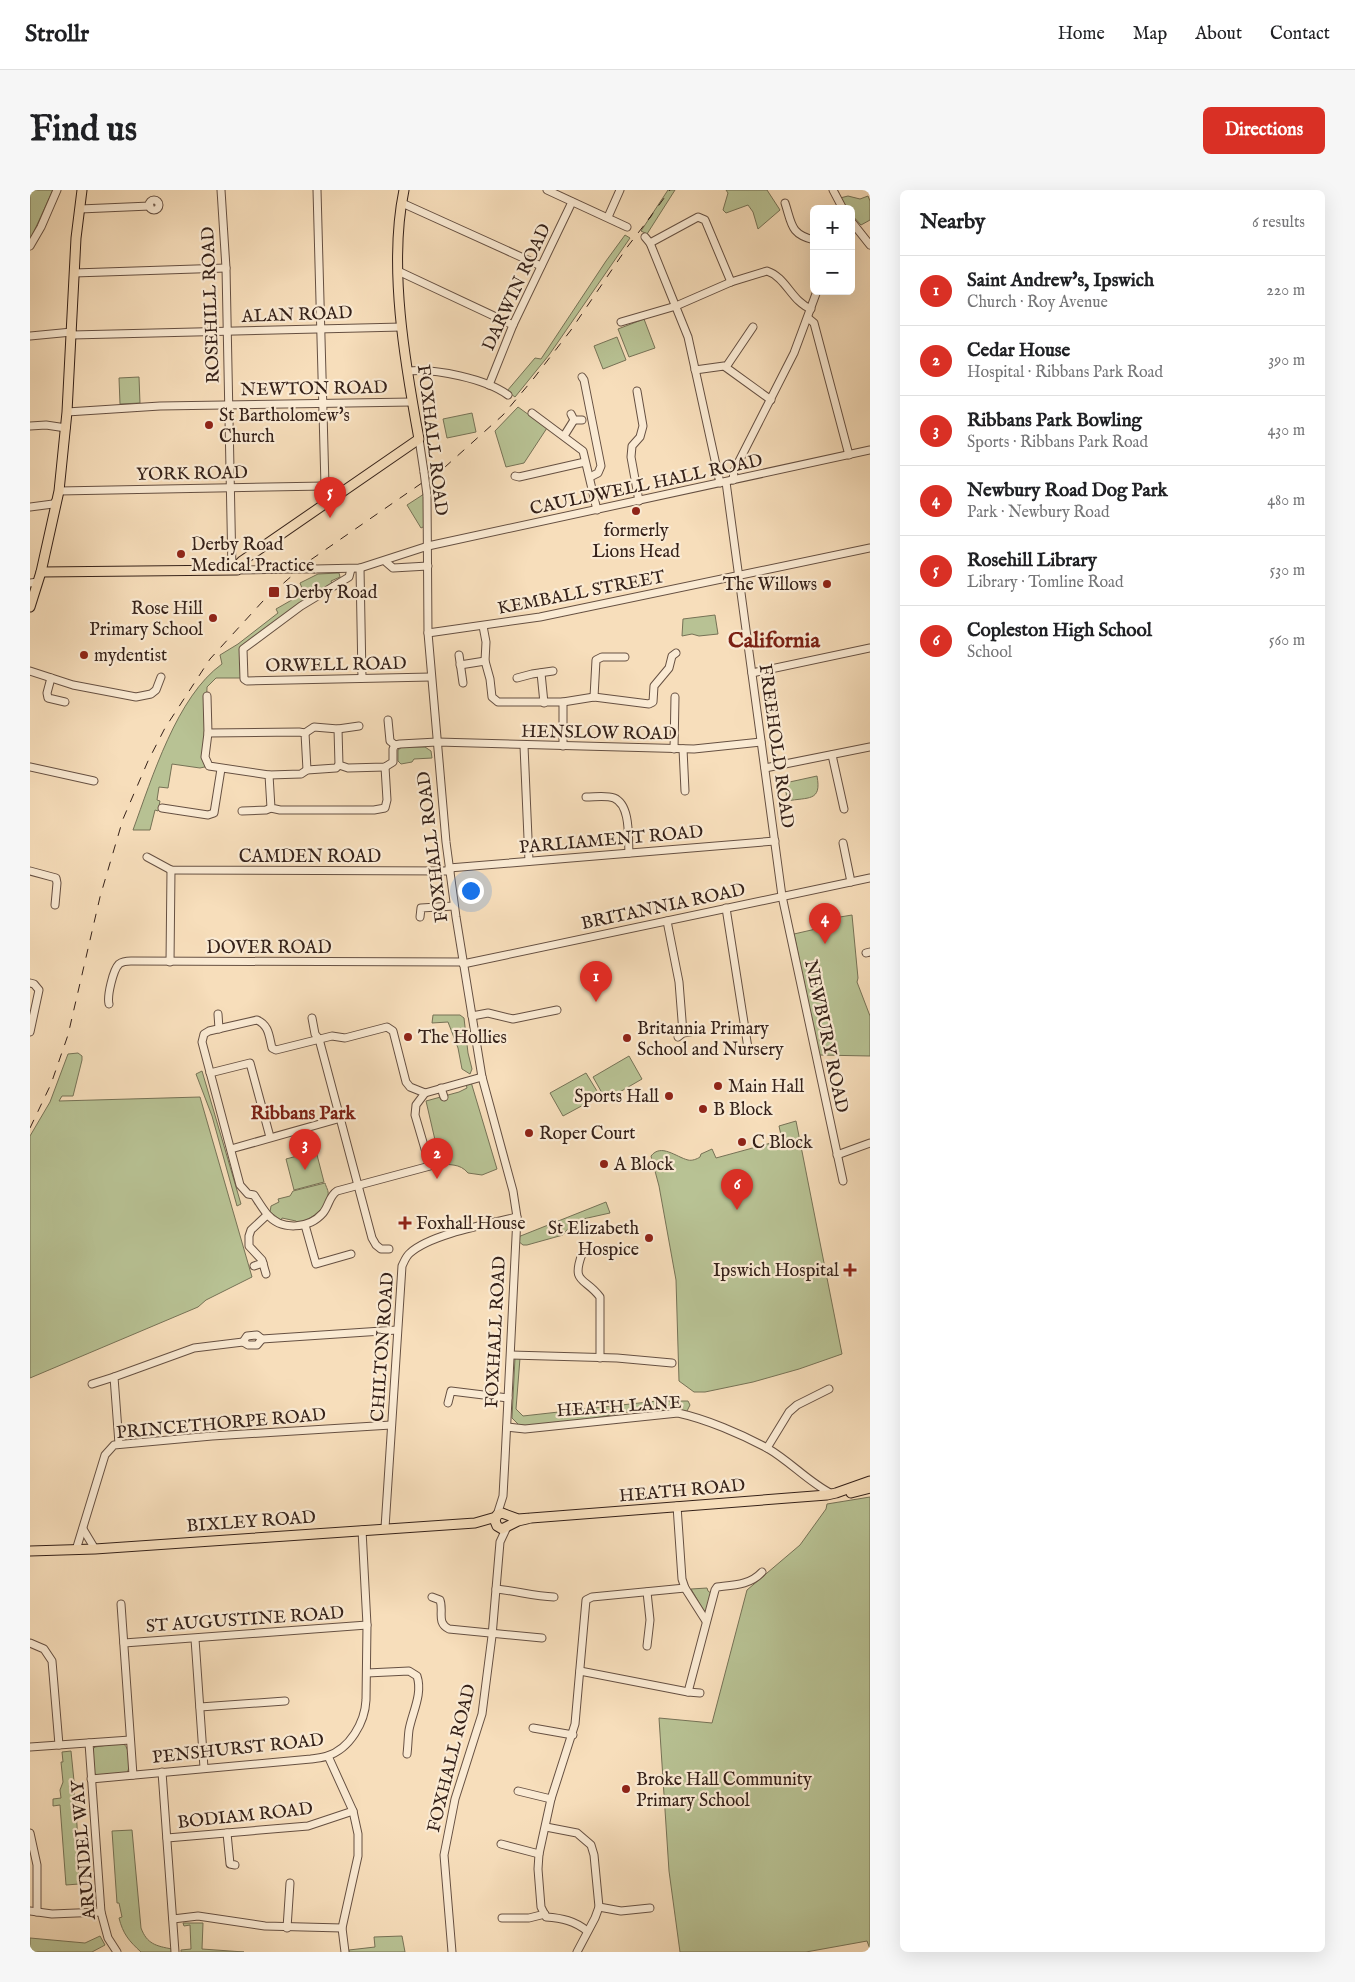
<!DOCTYPE html>
<meta charset="utf-8">
<style>
body{margin:0;font-family:"IM FELL English",serif;background:#f6f6f6;color:#202124}
.controls{position:absolute;right:15px;top:15px;display:grid;overflow:hidden;border-radius:8px;box-shadow:0 5px 20px #0002}
.controls button{width:45px;height:45px;display:grid;place-items:center;padding:0;border:0;border-bottom:1px solid #e0e0e0;background:#fff;color:#202124;font:25px sans-serif}
.you{position:absolute;left:440px;top:700px;width:18px;height:18px;margin:-12px;border:4px solid #fff;border-radius:50%;background:#1a73e8;box-shadow:0 0 0 8px #1a73e833}
.badge{display:grid;place-items:center;width:32px;height:32px;border-radius:50%;background:#d93025;color:#fff;font-size:16px;font-weight:700}
.pin{position:absolute;translate:-50% -41px;filter:drop-shadow(0 1px 2px #0008)}
.pin::after{content:'';position:absolute;top:26px;width:18px;height:15px;background:inherit;clip-path:polygon(0 0,100% 0,50% 100%)}
.list{margin:0;padding:0;list-style:none}
h2{display:flex;justify-content:space-between;align-items:center;height:65px;margin:0;padding:0 20px;font-size:21px}
h2 small{font-size:16px;font-weight:400;color:#757577}
.list li{display:grid;grid-template-columns:32px 1fr auto;gap:15px;align-items:center;box-sizing:border-box;height:70px;padding:0 20px;border-top:1px solid #e0e0e0}
.list b{display:block;font-size:19px;white-space:nowrap}
.list p{margin:0;font-size:16px;white-space:nowrap;color:#757577}
.list em{font-size:16px;font-style:normal;color:#757577}
.map{position:relative;flex:none;width:840px;height:1762px;overflow:hidden;border-radius:8px}
header{display:flex;align-items:center;gap:30px;box-sizing:border-box;height:70px;padding:0 25px;background:#fff;border-bottom:1px solid #e0e0e0}
header strong{font-size:24px}
nav{display:flex;gap:28px;margin-inline-start:auto;font-size:18px}
.intro{display:flex;align-items:center;justify-content:space-between;box-sizing:border-box;height:120px;padding:0 30px}
h1{margin:0;font-size:35px}
.button{padding:12px 22px;border-radius:8px;background:#d93025;color:#fff;font-size:18px;font-weight:700}
main{display:flex;gap:30px;padding:0 30px}
aside{flex:1;background:#fff;border-radius:8px;box-shadow:0 5px 20px #0002}
.map>svg:first-child{display:block}
.green{fill:#b8c294;stroke:#767256}
.lines{fill:none;stroke-linecap:round;stroke-linejoin:round}
.minor-casing{stroke:#665042;stroke-width:9}
.major-casing{stroke:#352119;stroke-width:11}
.minor{stroke:#faead3;stroke-width:7}
.major{stroke:#f7debb;stroke-width:9}
.rail{stroke:#352119;stroke-width:1;stroke-dasharray:9 9;stroke-linecap:butt}
.minor-bridge-casing{stroke:#665042;stroke-width:9;stroke-linecap:butt}
.minor-bridge{stroke:#faead3;stroke-width:7}
.poi-dot{fill:#8f2418;stroke:#faead3;stroke-width:2}
.labels{text-anchor:middle;stroke-width:4.5;stroke-linejoin:round;paint-order:stroke}
.street-label{font-size:18px;fill:#352119;stroke:#faead3}
.poi-label{font-size:18px;fill:#352119;stroke:#faead3;text-anchor:start}
.neighbourhood-label{font-size:19px;font-weight:bold;fill:#7a1f14;stroke:#faead3}
.district-label{font-size:22px;font-weight:bold;fill:#7a1f14;stroke:#faead3}
</style>
<header>
<strong>Strollr</strong>
<nav><a>Home</a><a>Map</a><a>About</a><a>Contact</a></nav>
</header>
<div class="intro"><h1>Find us</h1><a class="button">Directions</a></div>
<main>
<div class="map">
<svg width="840" height="1762" viewBox="0 0 840 1762">
<rect width="100%" height="100%" fill="#f7debb"/>
<filter id="stains"><feTurbulence type="fractalNoise" baseFrequency=".004" numOctaves="4"/><feColorMatrix values="0 0 0 0 .2 0 0 0 0 .09 0 0 0 0 .02 0 0 0 .5 -.17"/></filter>
<radialGradient id="worn" r=".72"><stop offset=".6" stop-color="#630" stop-opacity="0"/><stop offset="1" stop-color="#630" stop-opacity=".3"/></radialGradient>
<g class="green">
<polygon points="0,0 23,0 0,50"/>
<polygon points="638,0 645,0 617,44 611,41"/>
<polygon points="696,0 737,0 750,20 728,39 723,22 718,15 696,23 693,20 698,3"/>
<polygon points="818,6 830,9 838,6 840,11 840,30 831,35 821,24 821,19 818,19 810,8"/>
<polygon points="595,45 600,48 519,165 485,207 477,201 505,168 511,169 576,71"/>
<polygon points="614,129 625,158 599,167 588,139"/>
<polygon points="587,147 596,170 573,179 564,156"/>
<polygon points="109,187 110,213 90,214 89,188"/>
<polygon points="488,217 517,238 494,273 476,277 465,241"/>
<polygon points="442,223 446,242 417,248 413,229"/>
<polygon points="394,304 395,336 391,338 377,315"/>
<path d="M309,383L310,387L301,391L303,397L213,459V488H186L177,497L175,567L179,576L170,578L142,574L138,598L129,597L127,610L130,611L128,621L125,620L120,640H103C122,588 147,506 192,474L190,465L208,454L248,423L246,419L274,403L270,393L288,384Z"/>
<polygon points="685,425 688,444 669,446 662,444 652,446 653,429"/>
<polygon points="372,557 395,557 401,561 402,568 384,569 382,572 371,574 368,571 368,560"/>
<path d="M787,586C792,612 778,607 757,611L755,593Z"/>
<polygon points="822,725 828,788 827,792 840,826 840,866 789,865 764,744 799,736 798,729"/>
<polygon points="403,825 430,825 434,828 438,863 442,879 440,884 432,879 428,858 418,832 402,833"/>
<polygon points="48,863 52,866 52,870 43,906 32,906 29,911 170,907 222,1087 176,1110 168,1117 0,1188 0,946 20,912 38,864"/>
<polygon points="599,866 612,889 576,910 563,887"/>
<polygon points="172,881 211,1014 207,1016 182,926 166,884"/>
<polygon points="556,883 570,906 533,926 520,903"/>
<path d="M441,892L467,979L452,985L438,983C430,973 419,975 407,974L401,967L408,963L396,911L429,902L437,898L436,894Z"/>
<path d="M766,931L812,1164L769,1179L723,1192L675,1202H664L649,1191L646,1090L629,996L621,966C631,953 646,967 658,970C662,971 667,969 670,967L671,964L682,959L686,968L752,950L749,936Z"/>
<polygon points="286,961 294,992 264,1000 256,969"/>
<path d="M295,993C296,997 299,1001 298,1005C296,1019 280,1030 268,1033L266,1031L252,1028L251,1030L240,1022L241,1016L249,1012L248,1009L260,1006L263,1001Z"/>
<polygon points="576,1012 580,1023 544,1031 533,1045 497,1055 493,1055 488,1051 488,1047"/>
<polygon points="485,1168 490,1168 486,1219 493,1226 627,1211 658,1211 660,1215 656,1223 623,1223 603,1221 537,1233 509,1236 489,1235 482,1228"/>
<polygon points="840,1307 840,1759 837,1751 776,1762 650,1762 639,1681 629,1528 682,1533 717,1400 770,1355 796,1319 797,1314"/>
<polygon points="677,1398 678,1401 682,1404 677,1420 674,1421 661,1399"/>
<path d="M91,1553L94,1554C100,1560 101,1575 97,1583L67,1585L64,1583L63,1559L65,1557Z"/>
<polygon points="41,1561 44,1591 43,1592 47,1635 49,1694 36,1695 30,1615 23,1616 23,1609 31,1608 30,1600 33,1592 31,1572 33,1572 32,1562"/>
<path d="M102,1640L111,1738C117,1754 126,1756 142,1759V1762H111C99,1751 93,1744 89,1728L92,1727L89,1713H87L82,1641Z"/>
<polygon points="153,1733 173,1733 172,1759 214,1762 151,1762 151,1760 161,1759 160,1735 154,1736"/>
<polygon points="70,1746 75,1755 62,1762 0,1762 0,1748 55,1753"/>
<polygon points="372,1746 375,1762 319,1762 319,1760 345,1757 344,1747"/>
</g>
<g class="lines">
<g class="minor-casing">
<g id="minor">
<polyline points="191,0 196,78 202,380"/>
<polyline points="287,0 295,296 297,303 301,309"/>
<polyline points="517,0 597,37"/>
<polyline points="803,0 813,19"/>
<circle cx="124" cy="15" r="5"/>
<polyline points="372,13 511,76"/>
<path d="M755,13C762,34 760,44 784,50"/>
<polyline points="50,19 120,16"/>
<polyline points="578,27 590,0"/>
<polyline points="821,31 840,55"/>
<polyline points="615,47 620,53 658,147 690,293"/>
<polyline points="620,53 668,27 675,30 701,92"/>
<polyline points="0,56 11,37 27,0"/>
<polyline points="368,81 483,135"/>
<polyline points="44,83 196,78"/>
<polyline points="778,128 784,133 819,265"/>
<path d="M591,132L646,116L701,92L737,81C756,87 762,112 781,119"/>
<polyline points="42,145 372,137"/>
<polyline points="0,146 42,142"/>
<polyline points="696,177 723,137"/>
<polyline points="665,180 694,176 741,210"/>
<path d="M378,181C405,178 456,189 478,205"/>
<polyline points="552,187 554,190 571,276 568,283 560,287"/>
<polyline points="459,195 483,135 542,12"/>
<polyline points="607,201 613,236 610,247 602,256 601,267 609,311"/>
<polyline points="37,222 130,216 382,212"/>
<polyline points="502,223 553,261 567,320"/>
<polyline points="541,224 544,230 552,230"/>
<polyline points="0,236 16,235 36,238"/>
<polyline points="534,246 544,230"/>
<polyline points="389,249 394,282"/>
<polyline points="485,286 489,287 555,272"/>
<polyline points="703,290 704,281 764,163 787,101"/>
<polyline points="696,292 752,706 813,991"/>
<polyline points="29,301 295,296"/>
<polyline points="397,305 398,443 416,652 426,727 452,887 483,1001 487,1027 475,1269 473,1306 467,1325"/>
<polyline points="0,317 23,314 27,310"/>
<polyline points="356,372 363,378 398,376"/>
<polyline points="330,378 332,488"/>
<polyline points="285,379 330,378 398,356 840,260"/>
<polyline points="321,379 319,387 271,416 213,459 214,489 217,491 401,487"/>
<polyline points="207,380 261,379"/>
<polyline points="0,393 8,392"/>
<polyline points="453,436 456,452 455,471 460,489 462,507 468,512 533,512 564,507 619,514 623,512 624,496 639,478 642,466 646,463"/>
<polyline points="398,443 510,427 840,358"/>
<polyline points="429,465 433,493"/>
<polyline points="430,475 455,471"/>
<polyline points="0,481 43,495 106,507 121,504 126,500 131,487"/>
<polyline points="511,483 514,513"/>
<polyline points="722,483 840,458"/>
<polyline points="21,488 17,503 18,508 35,512"/>
<polyline points="487,488 502,484 523,481"/>
<polyline points="177,506 178,543 175,567 179,576 239,585 241,618 250,620 344,620 355,618 357,610 355,577"/>
<polyline points="564,507 566,470 572,467 595,467"/>
<polyline points="358,530 360,551 365,555"/>
<polyline points="308,539 329,536"/>
<polyline points="178,543 269,542 275,543 277,580"/>
<polyline points="275,543 284,537 308,539 309,575 318,578 355,577 363,572 363,559 365,555 370,554 407,552 664,559 731,552"/>
<polyline points="494,556 499,671"/>
<polyline points="533,556 533,512"/>
<polyline points="644,559 645,507"/>
<polyline points="653,559 655,601"/>
<polyline points="802,565 814,619"/>
<polyline points="0,577 64,591"/>
<polyline points="735,578 840,557"/>
<polyline points="239,585 271,584 277,580 306,578 309,575"/>
<path d="M556,607C565,607 576,605 584,608C601,615 598,648 599,663"/>
<polyline points="132,618 178,625 184,623 191,579"/>
<polyline points="212,621 236,620 241,618"/>
<polyline points="813,653 821,692"/>
<polyline points="117,667 141,680 420,681"/>
<polyline points="419,678 745,651"/>
<polyline points="0,681 26,688 27,693 25,715"/>
<polyline points="696,718 718,858"/>
<polyline points="390,727 391,718 424,716"/>
<polyline points="637,731 649,792 653,843"/>
<polyline points="836,763 840,762"/>
<polyline points="140,772 141,680"/>
<polyline points="433,774 840,688"/>
<polyline points="0,793 4,794 9,800 0,842"/>
<path d="M79,814C77,806 83,780 89,774C93,771 97,771 101,771L433,772"/>
<polyline points="188,824 189,839"/>
<polyline points="442,826 458,823 483,829 527,820"/>
<polyline points="282,828 285,844 289,849 342,1048 346,1055 351,1059 359,1059"/>
<path d="M227,830C239,835 239,846 242,858L246,860L302,846L315,848L357,837L363,841L376,892L380,897L395,903L386,915L385,925L400,976L307,1001C299,1006 299,1016 293,1023C279,1039 251,1041 237,1024C232,1018 228,1011 224,1005L218,1004L210,995L172,852L174,844L179,841Z"/>
<polyline points="648,847 653,843 660,842"/>
<polyline points="180,883 220,873 240,947"/>
<polyline points="411,898 414,907"/>
<polyline points="395,903 452,887"/>
<polyline points="201,959 311,928"/>
<polyline points="807,965 840,953"/>
<polyline points="275,1035 286,1074 321,1064"/>
<path d="M552,1064C541,1094 555,1087 570,1107V1168"/>
<polyline points="224,1076 233,1073"/>
<polyline points="236,1084 232,1070 219,1056 219,1046 221,1040 237,1025"/>
<polyline points="213,1152 217,1146 227,1145 232,1149 367,1140"/>
<polyline points="481,1165 587,1168 642,1173"/>
<polyline points="62,1194 84,1187"/>
<polyline points="418,1213 421,1201 478,1208"/>
<path d="M477,1237L495,1239L648,1223C676,1229 711,1244 737,1258C760,1271 778,1292 802,1304"/>
<polyline points="89,1254 84,1187 164,1158 213,1152 218,1155 227,1155 232,1149"/>
<polyline points="737,1258 759,1222 767,1215 799,1199"/>
<polyline points="647,1316 652,1389 655,1398 676,1431"/>
<path d="M355,1338L372,1076C374,1072 376,1066 380,1063C401,1044 458,1034 487,1027"/>
<polyline points="53,1339 65,1359"/>
<polyline points="46,1360 75,1265 84,1255 182,1246 361,1235"/>
<path d="M466,1399C486,1401 504,1406 524,1407"/>
<path d="M402,1407L410,1410C414,1421 406,1433 419,1439L512,1448"/>
<polyline points="91,1414 103,1585"/>
<polyline points="165,1449 174,1578"/>
<polyline points="0,1453 14,1459 22,1471 29,1555"/>
<polyline points="94,1453 337,1435"/>
<polyline points="617,1456 620,1430 617,1402"/>
<polyline points="550,1481 658,1502 670,1503"/>
<path d="M337,1483L379,1481L387,1486C393,1504 382,1523 379,1540C378,1548 378,1556 377,1564"/>
<path d="M658,1502L685,1400L687,1397C704,1395 720,1395 732,1382"/>
<polyline points="170,1517 255,1511"/>
<polyline points="503,1538 543,1545"/>
<polyline points="59,1553 71,1722 78,1748 87,1762"/>
<polyline points="0,1557 100,1550"/>
<polyline points="298,1566 323,1621 328,1644 328,1666 312,1738 315,1762"/>
<polyline points="132,1582 145,1762"/>
<path d="M61,1589L281,1569C286,1568 292,1568 297,1566C320,1559 335,1532 336,1510L337,1435L332,1340"/>
<polyline points="488,1601 521,1609"/>
<polyline points="516,1637 547,1643 561,1655 564,1665 569,1717 565,1728 547,1762"/>
<polyline points="0,1643 7,1675 7,1722"/>
<polyline points="197,1643 200,1674 205,1675"/>
<polyline points="137,1648 278,1636 323,1621"/>
<polyline points="471,1654 509,1664"/>
<polyline points="569,1717 591,1721 620,1718"/>
<polyline points="0,1721 22,1724 71,1722"/>
<polyline points="472,1728 499,1728 515,1724"/>
<polyline points="143,1729 168,1726 235,1736 312,1738"/>
<polyline points="257,1738 260,1693"/>
<path d="M557,1741C545,1731 532,1728 516,1727L511,1717L508,1679L509,1664L521,1609L545,1534L556,1410L562,1407L655,1398"/>
<polyline points="422,1762 414,1665 425,1609 452,1524 462,1446 470,1352 477,1337"/>
</g>
</g>
<g class="major-casing">
<g id="major">
<path d="M11,382L207,380L208,375L212,371L389,249C375,173 358,76 374,0"/>
<polyline points="0,417 11,382 29,301 37,222 46,48 52,0"/>
<polyline points="821,1303 840,1298"/>
<polyline points="501,1328 488,1331 472,1339 467,1336 465,1331 467,1325 472,1323 488,1329 501,1328 797,1305 806,1303 840,1291"/>
<polyline points="0,1361 65,1359 445,1333 466,1327"/>
</g>
</g>
<use href="#minor" class="minor"/>
<use href="#major" class="major"/>
<g class="rail">
<polyline points="618,30 640,0"/>
<polyline points="0,938 21,894 38,845 70,707 93,629 118,571 135,538 180,469 233,411 279,371 415,277 473,225 504,188 541,140 598,56 622,25"/>
</g>
<g class="minor-bridge-casing">
<g id="minor-bridge">
<polyline points="394,282 397,305"/>
<polyline points="261,379 285,379"/>
</g>
</g>
<use href="#minor-bridge" class="minor-bridge"/>
</g>
<g class="poi-dot">
<circle cx="179" cy="235" r="5"/>
<circle cx="606" cy="321" r="5"/>
<circle cx="151" cy="364" r="5"/>
<circle cx="797" cy="394" r="5"/>
<rect x="238" y="396" width="12" height="12" rx="2.5"/>
<circle cx="183" cy="428" r="5"/>
<circle cx="54" cy="465" r="5"/>
<circle cx="378" cy="847" r="5"/>
<circle cx="597" cy="848" r="5"/>
<circle cx="688" cy="896" r="5"/>
<circle cx="639" cy="906" r="5"/>
<circle cx="673" cy="919" r="5"/>
<circle cx="499" cy="943" r="5"/>
<circle cx="712" cy="952" r="5"/>
<circle cx="574" cy="974" r="5"/>
<path d="M372.5 1025.5h5v5h5v5h-5v5h-5v-5h-5v-5h5z"/>
<circle cx="619" cy="1048" r="5"/>
<path d="M817.5 1072.5h5v5h5v5h-5v5h-5v-5h-5v-5h5z"/>
<circle cx="596" cy="1599" r="5"/>
</g>
<g class="labels">
<g class="street-label">
<text transform="translate(486 97) rotate(-65)" y="6">DARWIN ROAD</text>
<text transform="translate(180 115) rotate(-92)" y="6">ROSEHILL ROAD</text>
<text transform="translate(267 124) rotate(-2)" y="6">ALAN ROAD</text>
<text transform="translate(284 198) rotate(-1)" y="6">NEWTON ROAD</text>
<text transform="translate(403 250) rotate(83)" y="6">FOXHALL ROAD</text>
<text transform="translate(162 283) rotate(-1)" y="6">YORK ROAD</text>
<text transform="translate(616 294) rotate(-12)" y="6">CAULDWELL HALL ROAD</text>
<text transform="translate(551 402) rotate(-11)" y="6">KEMBALL STREET</text>
<text transform="translate(306 474) rotate(-1)" y="6">ORWELL ROAD</text>
<text transform="translate(569 542) rotate(1)" y="6">HENSLOW ROAD</text>
<text transform="translate(747 556) rotate(82)" y="6">FREEHOLD ROAD</text>
<text transform="translate(581 649) rotate(-5)" y="6">PARLIAMENT ROAD</text>
<text transform="translate(402 657) rotate(-97)" y="6">FOXHALL ROAD</text>
<text x="280" y="672">CAMDEN ROAD</text>
<text transform="translate(633 716) rotate(-12)" y="6">BRITANNIA ROAD</text>
<text x="239" y="763">DOVER ROAD</text>
<text transform="translate(797 846) rotate(78)" y="6">NEWBURY ROAD</text>
<text transform="translate(465 1142) rotate(-87)" y="6">FOXHALL ROAD</text>
<text transform="translate(352 1157) rotate(-86)" y="6">CHILTON ROAD</text>
<text transform="translate(589 1216) rotate(-4)" y="6">HEATH LANE</text>
<text transform="translate(191 1233) rotate(-5)" y="6">PRINCETHORPE ROAD</text>
<text transform="translate(652 1300) rotate(-5)" y="6">HEATH ROAD</text>
<text transform="translate(221 1331) rotate(-4)" y="6">BIXLEY ROAD</text>
<text transform="translate(215 1429) rotate(-4)" y="6">ST AUGUSTINE ROAD</text>
<text transform="translate(208 1558) rotate(-6)" y="6">PENSHURST ROAD</text>
<text transform="translate(421 1568) rotate(-76)" y="6">FOXHALL ROAD</text>
<text transform="translate(215 1625) rotate(-6)" y="6">BODIAM ROAD</text>
<text transform="translate(53 1660) rotate(-95)" y="6">ARUNDEL WAY</text>
</g>
<g class="poi-label">
<text x="189" y="231">St Bartholomew's<tspan x="189" dy="21">Church</tspan></text>
<text x="606" y="346" text-anchor="middle">formerly<tspan x="606" dy="21">Lions Head</tspan></text>
<text x="161" y="360">Derby Road<tspan x="161" dy="21">Medical Practice</tspan></text>
<text x="787" y="400" text-anchor="end">The Willows</text>
<text x="255" y="408">Derby Road</text>
<text x="173" y="424" text-anchor="end">Rose Hill<tspan x="173" dy="21">Primary School</tspan></text>
<text x="64" y="471">mydentist</text>
<text x="607" y="844">Britannia Primary<tspan x="607" dy="21">School and Nursery</tspan></text>
<text x="388" y="853">The Hollies</text>
<text x="698" y="902">Main Hall</text>
<text x="629" y="912" text-anchor="end">Sports Hall</text>
<text x="683" y="925">B Block</text>
<text x="509" y="949">Roper Court</text>
<text x="722" y="958">C Block</text>
<text x="584" y="980">A Block</text>
<text x="386" y="1039">Foxhall House</text>
<text x="609" y="1044" text-anchor="end">St Elizabeth<tspan x="609" dy="21">Hospice</tspan></text>
<text x="809" y="1086" text-anchor="end">Ipswich Hospital</text>
<text x="606" y="1595">Broke Hall Community<tspan x="606" dy="21">Primary School</tspan></text>
</g>
<g class="neighbourhood-label">
<text x="273" y="929">Ribbans Park</text>
</g>
<g class="district-label">
<text x="744" y="457">California</text>
</g>
</g>
<rect width="100%" height="100%" filter="url(#stains)"/>
<rect width="100%" height="100%" fill="url(#worn)"/>
</svg>
<div class="controls">
<button>+</button>
<button>−</button>
</div>
<div class="you"></div>
<div class="pin badge" style="left:566px;top:812px">1</div>
<div class="pin badge" style="left:407px;top:989px">2</div>
<div class="pin badge" style="left:275px;top:980px">3</div>
<div class="pin badge" style="left:795px;top:754px">4</div>
<div class="pin badge" style="left:300px;top:328px">5</div>
<div class="pin badge" style="left:707px;top:1020px">6</div>
</div>
<aside>
<h2>Nearby<small>6 results</small></h2>
<ul class="list">
<li><span class="badge">1</span><div><b>Saint Andrew's, Ipswich</b><p>Church · Roy Avenue</p></div><em>220 m</em></li>
<li><span class="badge">2</span><div><b>Cedar House</b><p>Hospital · Ribbans Park Road</p></div><em>390 m</em></li>
<li><span class="badge">3</span><div><b>Ribbans Park Bowling</b><p>Sports · Ribbans Park Road</p></div><em>430 m</em></li>
<li><span class="badge">4</span><div><b>Newbury Road Dog Park</b><p>Park · Newbury Road</p></div><em>480 m</em></li>
<li><span class="badge">5</span><div><b>Rosehill Library</b><p>Library · Tomline Road</p></div><em>530 m</em></li>
<li><span class="badge">6</span><div><b>Copleston High School</b><p>School</p></div><em>560 m</em></li>
</ul>
</aside>
</main>
